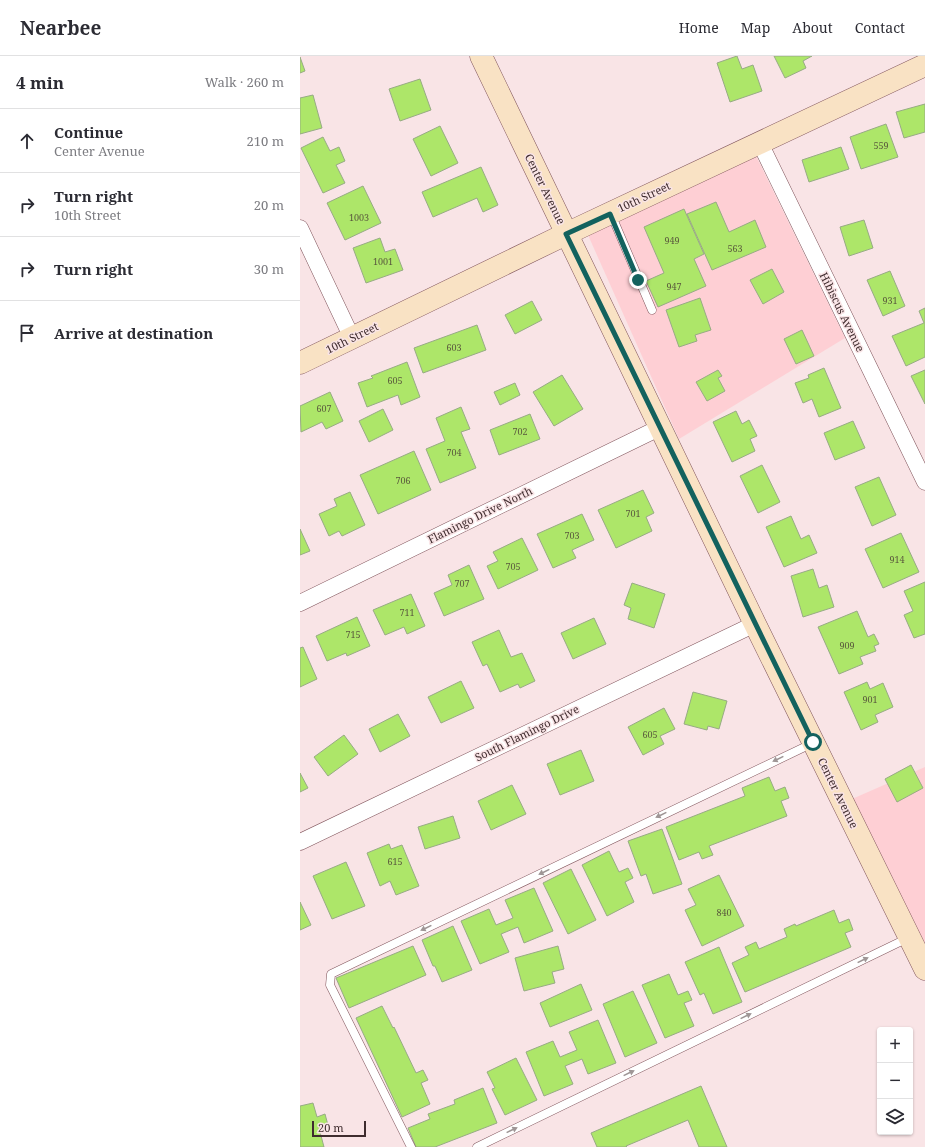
<!DOCTYPE html>
<meta charset="utf-8">
<style>
body{margin:0;font-family:"Noto Serif",serif;background:#f2f2f3;color:#2b2b33}
.controls{position:absolute;right:12px;bottom:12px;display:grid;overflow:hidden;border-radius:4px;box-shadow:0 1px 3px #0004}
.controls button{width:36px;height:36px;display:grid;place-items:center;padding:0;border:0;border-bottom:1px solid #e1e1e2;background:#fff;color:#2b2b33;font:20px sans-serif}
.scale{position:absolute;left:12px;bottom:10px;width:54px;box-sizing:border-box;padding-left:4px;border:2px solid #3f2c2e;border-top:0;font-size:11px;line-height:14px;white-space:nowrap;color:#3f2c2e;-webkit-text-stroke:3px #f9e4e6;paint-order:stroke}
.stop{position:absolute;width:12px;height:12px;margin:-9px;border:3px solid #13625e;border-radius:50%;background:#fff}
.stop.end{background:#13625e;border-color:#fff;box-shadow:0 1px 4px #0008}
.list{margin:0;padding:0;list-style:none}
h2{display:flex;justify-content:space-between;align-items:center;height:52px;margin:0;padding:0 16px;font-size:17px}
h2 small{font-size:13px;font-weight:400;color:#7c7c81}
.list li{display:grid;grid-template-columns:26px 1fr auto;gap:12px;align-items:center;box-sizing:border-box;height:64px;padding:0 16px;border-top:1px solid #e1e1e2}
.list b{display:block;font-size:15px;white-space:nowrap}
.list p{margin:0;font-size:13px;white-space:nowrap;color:#7c7c81}
.list em{font-size:13px;font-style:normal;color:#7c7c81}
.icon{flex:none;width:22px;height:22px;fill:none;stroke:currentColor;stroke-width:2;stroke-linecap:round;stroke-linejoin:round}
.map{position:relative;flex:none;width:625px;height:1091px;overflow:hidden}
header{display:flex;align-items:center;gap:24px;box-sizing:border-box;height:56px;padding:0 20px;background:#fff;border-bottom:1px solid #e1e1e2}
header strong{font-size:19px}
nav{display:flex;gap:22px;margin-inline-start:auto;font-size:14px}
main{display:flex}
aside{flex:1;background:#fff}
.map>svg:first-child{display:block}
.built{fill:#fecfd4}
.building{fill:#ade669;stroke:#97ab84}
.lines{fill:none;stroke-linecap:round;stroke-linejoin:round}
.lane-casing{stroke:#81555c;stroke-width:9}
.street-casing{stroke:#81555c;stroke-width:17}
.secondary-casing{stroke:#81555c;stroke-width:23}
.lane{stroke:#fff;stroke-width:8}
.street{stroke:#fff;stroke-width:16}
.secondary{stroke:#f9e2c4;stroke-width:22}
.oneway{fill:#9f9696}
.route{stroke:#13625e;stroke-width:5}
.labels{text-anchor:middle;stroke-width:3;stroke-linejoin:round;paint-order:stroke}
.number-label{font-size:9px;fill:#5a5a3d}
.street-label{font-size:11px;fill:#3f2c2e;stroke:#f9e4e6}
</style>
<header>
<strong>Nearbee</strong>
<nav><a>Home</a><a>Map</a><a>About</a><a>Contact</a></nav>
</header>
<main>
<aside>
<h2>4 min<small>Walk · 260 m</small></h2>
<ul class="list">
<li><svg class="icon" aria-label="ahead" viewBox="0 0 24 24"><path d="M12 20V5M6 11l6-6 6 6"/></svg><div><b>Continue</b><p>Center Avenue</p></div><em>210 m</em></li>
<li><svg class="icon" aria-label="right" viewBox="0 0 24 24"><path d="M7 20v-9h11M14 6l5 5-5 5"/></svg><div><b>Turn right</b><p>10th Street</p></div><em>20 m</em></li>
<li><svg class="icon" aria-label="right" viewBox="0 0 24 24"><path d="M7 20v-9h11M14 6l5 5-5 5"/></svg><div><b>Turn right</b></div><em>30 m</em></li>
<li><svg class="icon" aria-label="arrive" viewBox="0 0 24 24"><path d="M6 21V4h12l-3 4 3 4H6"/></svg><div><b>Arrive at destination</b></div></li>
</ul>
</aside>
<div class="map">
<svg width="625" height="1091" viewBox="0 0 625 1091">
<rect width="100%" height="100%" fill="#f9e4e6"/>
<g class="built">
<polygon points="456,100 545,282 379,383 288,179"/>
<polygon points="625,711 625,891 552,743"/>
</g>
<g class="building">
<polygon points="437,0 442,13 453,9 462,35 430,46 417,7"/>
<polygon points="474,0 512,0 503,5 506,12 485,22"/>
<polygon points="0,1 5,15 0,17"/>
<polygon points="120,23 131,54 100,65 89,33"/>
<polygon points="13,39 22,72 0,78 0,42"/>
<polygon points="625,48 625,76 604,82 596,56"/>
<polygon points="586,68 598,101 561,113 550,81"/>
<polygon points="140,70 158,107 131,120 113,83"/>
<polygon points="23,81 30,95 39,91 45,105 36,109 45,127 23,137 1,92"/>
<polygon points="541,91 549,113 509,126 502,104"/>
<polygon points="181,111 198,149 183,156 177,142 133,161 122,136"/>
<polygon points="63,130 81,167 45,184 27,147"/>
<polygon points="416,146 429,176 455,164 466,191 412,214 387,158"/>
<polygon points="384,153 404,198 394,203 406,230 358,251 346,225 364,217 344,171"/>
<polygon points="564,164 573,192 549,200 540,171"/>
<polygon points="80,182 85,196 95,193 103,214 66,227 53,192"/>
<polygon points="472,213 484,236 463,248 450,224"/>
<polygon points="590,215 605,250 583,260 567,224"/>
<polygon points="400,242 411,274 395,279 397,285 379,291 366,254"/>
<polygon points="232,245 242,264 215,278 205,259"/>
<polygon points="625,252 625,301 606,310 592,280 624,267 619,255"/>
<polygon points="177,269 186,294 123,317 114,292"/>
<polygon points="502,274 514,300 496,308 484,283"/>
<polygon points="107,306 120,341 101,349 98,339 67,351 58,327 73,322 71,320"/>
<polygon points="524,312 541,352 519,361 512,343 503,347 495,327 509,322 508,319"/>
<polygon points="418,314 422,320 418,322 425,335 407,345 396,326"/>
<polygon points="625,314 625,348 611,320"/>
<polygon points="262,319 283,353 254,370 233,336"/>
<polygon points="215,327 220,339 200,349 194,336"/>
<polygon points="30,336 43,365 26,373 22,366 1,376 0,350"/>
<polygon points="161,351 170,373 161,376 176,412 140,427 126,393 145,385 136,362"/>
<polygon points="83,353 93,374 69,386 59,365"/>
<polygon points="436,355 442,368 449,364 457,380 450,383 455,395 432,406 413,366"/>
<polygon points="230,358 240,383 199,399 190,374"/>
<polygon points="553,365 565,392 535,404 524,377"/>
<polygon points="114,395 131,434 78,458 60,419"/>
<polygon points="462,409 480,446 458,457 440,420"/>
<polygon points="579,421 596,459 572,470 555,431"/>
<polygon points="343,434 354,457 346,461 352,475 316,492 298,454"/>
<polygon points="50,436 65,469 42,480 39,475 29,480 19,458 37,450 34,443"/>
<polygon points="282,458 294,484 272,494 276,502 253,512 237,478"/>
<polygon points="491,460 501,483 509,479 517,497 484,511 466,471"/>
<polygon points="0,473 10,495 0,499"/>
<polygon points="601,477 619,516 583,532 565,493"/>
<polygon points="222,482 238,514 198,533 187,510 198,505 193,496"/>
<polygon points="169,509 184,543 144,560 134,537 152,529 148,519"/>
<polygon points="513,513 519,532 527,529 534,551 503,561 491,520"/>
<polygon points="625,526 625,578 614,582 604,559 613,555 604,535"/>
<polygon points="332,527 365,538 354,572 328,563 331,552 324,549"/>
<polygon points="111,538 125,570 107,578 104,571 85,579 73,554"/>
<polygon points="557,555 568,581 574,578 579,588 574,590 576,595 560,601 563,608 539,618 518,571"/>
<polygon points="57,561 70,590 47,600 46,597 27,605 16,580"/>
<polygon points="294,562 306,588 273,603 261,577"/>
<polygon points="199,574 211,601 222,597 235,625 220,632 218,628 200,636 187,608 183,610 172,586"/>
<polygon points="3,591 17,623 0,631 0,592"/>
<polygon points="161,625 174,652 141,667 128,641"/>
<polygon points="567,626 570,633 583,627 593,651 575,659 578,666 561,674 544,636"/>
<polygon points="393,636 427,645 419,673 408,670 407,674 384,668"/>
<polygon points="364,652 375,673 360,680 364,688 343,699 328,671"/>
<polygon points="98,658 110,680 80,696 69,673"/>
<polygon points="44,679 58,698 28,720 14,701"/>
<polygon points="281,694 294,725 260,739 247,708"/>
<polygon points="611,709 623,732 597,746 585,723"/>
<polygon points="0,717 8,732 0,736"/>
<polygon points="469,721 475,735 485,731 489,742 481,745 487,760 409,790 413,799 402,803 399,796 379,804 366,771 445,740 442,732"/>
<polygon points="212,729 226,758 191,774 178,745"/>
<polygon points="153,760 160,782 125,793 118,771"/>
<polygon points="362,773 382,828 353,838 346,818 341,820 328,785"/>
<polygon points="89,788 91,793 102,789 119,830 96,839 90,825 80,830 67,797"/>
<polygon points="309,795 319,816 328,812 333,822 325,826 334,846 307,860 282,809"/>
<polygon points="46,806 65,850 32,863 13,820"/>
<polygon points="271,813 296,864 268,878 243,827"/>
<polygon points="419,819 444,870 402,890 385,854 396,849 388,833"/>
<polygon points="234,832 253,875 224,887 218,871 201,878 209,896 180,908 161,865 189,853 196,869 213,862 205,844"/>
<polygon points="0,846 11,869 0,874"/>
<polygon points="534,854 539,867 549,863 553,874 545,877 551,891 445,936 432,907 449,899 445,891 456,886 459,893 487,881 484,873 495,868 496,870"/>
<polygon points="153,870 172,914 142,926 135,910 133,910 122,884"/>
<polygon points="113,890 126,919 49,952 36,922"/>
<polygon points="258,890 264,913 252,916 255,927 224,935 215,902"/>
<polygon points="419,891 442,946 413,958 404,937 400,939 385,906"/>
<polygon points="369,918 378,939 388,935 392,944 384,947 394,970 365,982 342,929"/>
<polygon points="281,928 292,954 250,971 240,947"/>
<polygon points="333,935 357,987 325,1001 303,948"/>
<polygon points="82,950 93,972 94,971 116,1017 123,1014 128,1024 121,1027 130,1048 102,1061 56,962"/>
<polygon points="298,964 316,1007 288,1018 282,1003 265,1010 273,1028 244,1040 226,996 253,985 260,1001 277,994 269,976"/>
<polygon points="216,1002 237,1044 205,1059 192,1033 195,1032 187,1016"/>
<polygon points="401,1030 427,1091 399,1091 388,1064 326,1090 327,1091 297,1091 291,1077"/>
<polygon points="183,1032 197,1067 135,1091 116,1091 108,1072 130,1063 128,1058 155,1048 154,1044"/>
<polygon points="13,1047 17,1061 25,1058 29,1073 20,1076 24,1091 0,1091 0,1050"/>
</g>
<g class="lines">
<g class="lane-casing">
<g id="lane">
<polyline points="311,158 352,254"/>
<polyline points="111,1091 30,929 31,918 513,687"/>
<polyline points="177,1091 608,882"/>
</g>
</g>
<g class="street-casing">
<g id="street">
<polyline points="460,87 625,426"/>
<polyline points="0,172 52,282"/>
<polyline points="0,547 361,371"/>
<polyline points="0,786 455,568"/>
</g>
</g>
<g class="secondary-casing">
<g id="secondary">
<polyline points="181,0 455,568 625,913"/>
<polyline points="0,307 266,178 625,9"/>
</g>
</g>
<use href="#lane" class="lane"/>
<use href="#street" class="street"/>
<use href="#secondary" class="secondary"/>
</g>
<defs><path id="oneway-solid" d="M-6-.8H1V-3.2L6.5 0L1 3.2V.8H-6Z"/></defs>
<g class="oneway">
<use href="#oneway-solid" transform="translate(478 703) rotate(154)"/>
<use href="#oneway-solid" transform="translate(361 759) rotate(154)"/>
<use href="#oneway-solid" transform="translate(244 816) rotate(154)"/>
<use href="#oneway-solid" transform="translate(126 872) rotate(154)"/>
<use href="#oneway-solid" transform="translate(563 904) rotate(-26)"/>
<use href="#oneway-solid" transform="translate(446 960) rotate(-26)"/>
<use href="#oneway-solid" transform="translate(329 1017) rotate(-26)"/>
<use href="#oneway-solid" transform="translate(212 1074) rotate(-26)"/>
</g>
<g class="lines">
<polyline class="route" points="338,224 310,158 266,178 513,686"/>
</g>
<g class="labels">
<g class="number-label">
<text x="581" y="93">559</text>
<text x="59" y="165">1003</text>
<text x="372" y="188">949</text>
<text x="435" y="196">563</text>
<text x="83" y="209">1001</text>
<text x="374" y="234">947</text>
<text x="590" y="248">931</text>
<text x="154" y="295">603</text>
<text x="95" y="328">605</text>
<text x="24" y="356">607</text>
<text x="220" y="379">702</text>
<text x="154" y="400">704</text>
<text x="103" y="428">706</text>
<text x="333" y="461">701</text>
<text x="272" y="483">703</text>
<text x="597" y="507">914</text>
<text x="213" y="514">705</text>
<text x="162" y="531">707</text>
<text x="107" y="560">711</text>
<text x="53" y="582">715</text>
<text x="547" y="593">909</text>
<text x="570" y="647">901</text>
<text x="350" y="682">605</text>
<text x="95" y="809">615</text>
<text x="424" y="860">840</text>
</g>
<g class="street-label">
<text transform="translate(245 133) rotate(64)" y="4">Center Avenue</text>
<text transform="translate(344 141) rotate(-25)" y="4">10th Street</text>
<text transform="translate(542 256) rotate(64)" y="4">Hibiscus Avenue</text>
<text transform="translate(52 282) rotate(-26)" y="4">10th Street</text>
<text transform="translate(180 459) rotate(-26)" y="4">Flamingo Drive North</text>
<text transform="translate(227 677) rotate(-26)" y="4">South Flamingo Drive</text>
<text transform="translate(538 737) rotate(64)" y="4">Center Avenue</text>
</g>
</g>
</svg>
<div class="controls">
<button>+</button>
<button>−</button>
<button><svg class="icon" aria-label="layers" viewBox="0 0 24 24"><path d="M12 4l9 5-9 5-9-5zM3 14l9 5 9-5"/></svg></button>
</div>
<div class="scale">20 m</div>
<div class="stop" style="left:513px;top:686px"></div>
<div class="stop end" style="left:338px;top:224px"></div>
</div>
</main>
